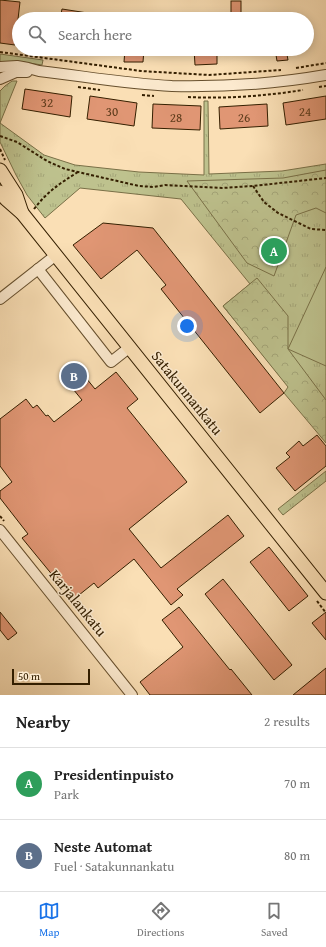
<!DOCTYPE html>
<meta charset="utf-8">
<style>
body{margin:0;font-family:"Gentium Book Plus",serif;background:#f6f6f6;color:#222}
.scale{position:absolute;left:12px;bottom:10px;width:78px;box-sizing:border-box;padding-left:4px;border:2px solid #341f00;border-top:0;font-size:11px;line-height:14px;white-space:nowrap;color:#341f00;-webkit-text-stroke:3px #fceacf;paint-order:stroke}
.you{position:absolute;left:187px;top:326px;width:14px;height:14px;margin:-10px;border:3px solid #fff;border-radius:50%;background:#1a73e8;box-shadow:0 0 0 6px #1a73e833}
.badge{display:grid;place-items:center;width:26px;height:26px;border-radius:50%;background:#1a73e8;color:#fff;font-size:13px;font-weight:700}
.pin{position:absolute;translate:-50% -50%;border:2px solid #fff;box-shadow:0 1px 4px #0006}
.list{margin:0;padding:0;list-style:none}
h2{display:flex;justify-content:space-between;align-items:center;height:52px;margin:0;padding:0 16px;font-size:17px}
h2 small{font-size:13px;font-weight:400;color:#767676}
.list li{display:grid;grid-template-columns:26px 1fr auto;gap:12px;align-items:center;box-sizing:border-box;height:72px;padding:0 16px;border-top:1px solid #e0e0e0}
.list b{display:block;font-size:15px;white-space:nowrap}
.list p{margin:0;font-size:13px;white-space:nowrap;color:#767676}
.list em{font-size:13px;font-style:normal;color:#767676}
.icon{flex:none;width:22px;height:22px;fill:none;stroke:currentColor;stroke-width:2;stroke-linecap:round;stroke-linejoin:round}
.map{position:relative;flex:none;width:326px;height:695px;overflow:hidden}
.search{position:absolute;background:#fff;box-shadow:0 2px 10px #0003;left:12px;right:12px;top:12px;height:44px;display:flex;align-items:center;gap:10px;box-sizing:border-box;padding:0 14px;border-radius:22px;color:#767676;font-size:15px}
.sheet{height:196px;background:#fff}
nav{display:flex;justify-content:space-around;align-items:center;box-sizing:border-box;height:56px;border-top:1px solid #e0e0e0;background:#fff;font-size:11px;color:#767676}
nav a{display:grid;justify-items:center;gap:2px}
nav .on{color:#1a73e8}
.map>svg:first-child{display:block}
.grass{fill:url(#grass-tufts);stroke:#797047}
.forest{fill:url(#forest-crowns);stroke:#797047}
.garden{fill:#bec28e;stroke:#797047}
.building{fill:#e09674;stroke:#341f00}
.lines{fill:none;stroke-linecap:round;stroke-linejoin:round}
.minor-casing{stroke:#664f2d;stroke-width:12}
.major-casing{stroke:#341f00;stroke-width:15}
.path{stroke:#341f00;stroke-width:2;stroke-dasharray:3 2;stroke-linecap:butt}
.minor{stroke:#fceacf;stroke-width:10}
.major{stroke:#fadfb5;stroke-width:13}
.labels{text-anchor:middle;stroke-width:3;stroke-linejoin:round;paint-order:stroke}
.number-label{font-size:13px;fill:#5f3d1d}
.street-label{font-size:15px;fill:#341f00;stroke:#fceacf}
</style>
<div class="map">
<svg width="326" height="695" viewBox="0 0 326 695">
<defs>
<pattern id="grass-tufts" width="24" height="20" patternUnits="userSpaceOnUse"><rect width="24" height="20" fill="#bec28e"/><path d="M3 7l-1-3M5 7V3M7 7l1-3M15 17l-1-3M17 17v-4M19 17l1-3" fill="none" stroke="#a4a679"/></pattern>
<pattern id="forest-crowns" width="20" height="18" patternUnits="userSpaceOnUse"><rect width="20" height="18" fill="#bec28e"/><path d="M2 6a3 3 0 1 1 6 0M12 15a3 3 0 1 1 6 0" fill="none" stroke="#a4a679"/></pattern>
</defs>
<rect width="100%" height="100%" fill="#fadfb5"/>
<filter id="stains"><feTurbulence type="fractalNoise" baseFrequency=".005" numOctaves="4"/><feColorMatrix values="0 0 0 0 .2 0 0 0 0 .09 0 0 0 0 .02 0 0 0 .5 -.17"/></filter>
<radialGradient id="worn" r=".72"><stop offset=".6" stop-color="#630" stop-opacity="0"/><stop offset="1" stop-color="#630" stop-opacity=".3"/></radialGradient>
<g class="grass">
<polygon points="0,54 43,60 42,65 23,62 0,63"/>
<polygon points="12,81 17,81 0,123 44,155 75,165 139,172 204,175 204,101 208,101 209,174 282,171 326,164 326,433 223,306 250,284 181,199 80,188 45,218 27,195 16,175 0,142 0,91 5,86"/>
<polygon points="326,471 326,481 283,515 278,509"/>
</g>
<g class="forest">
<polygon points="326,170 326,213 316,208 296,215 274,276 247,263 187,181 283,178"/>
<polygon points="257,278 288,316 288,349 326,400 326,443 284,393 288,387 223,306"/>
</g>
<polygon class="garden" points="326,267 326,366 288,349"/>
<g class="building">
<polygon points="0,0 20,2 15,45 0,43"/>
<rect x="231" y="1" width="10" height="18"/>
<polygon points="62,9 94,14 94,19 60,19"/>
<polygon points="125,49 144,49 143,62 124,62"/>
<polygon points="194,49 217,49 217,64 195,65"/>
<polygon points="275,49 286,49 288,60 277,61"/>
<polygon points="25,89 72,96 70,117 22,109"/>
<polygon points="90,96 137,103 134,126 87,119"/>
<polygon points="326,96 326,119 286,125 283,103"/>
<polygon points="153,104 201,106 200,130 152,128"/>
<polygon points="267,104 268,126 220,129 219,107"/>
<polygon points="103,223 153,228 284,393 260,413 161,289 166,285 137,250 101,279 73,245"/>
<polygon points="73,362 95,389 116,372 138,399 127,408 187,482 129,529 161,568 228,515 244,536 177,589 183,595 171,605 134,559 98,588 94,583 74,599 56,575 54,577 22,538 28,534 0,498 0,491 12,482 0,466 0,419 26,399 33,408 37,405 46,416 48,415 54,422 82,400 60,373"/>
<polygon points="317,435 326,446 326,466 295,491 276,468 290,457 286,453 299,441 303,446"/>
<polygon points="269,547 308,596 289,611 250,562"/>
<polygon points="223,579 292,665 274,680 205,594"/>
<polygon points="179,607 230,670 231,669 252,695 150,695 140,682 183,647 162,620"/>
<polygon points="0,612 17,633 8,640 0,630"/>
<polygon points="326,612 326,640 312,623"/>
<polygon points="326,668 326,695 293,695"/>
</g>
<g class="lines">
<g class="minor-casing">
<g id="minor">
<path d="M0,67L17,66L28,68L39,71C83,76 127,84 172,86C223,87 275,84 326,75"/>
<polyline points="0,79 16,72 27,72"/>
<polyline points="38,269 111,362 130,347"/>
<polyline points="0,299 56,255"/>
<polyline points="0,530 132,695"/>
</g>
</g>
<g class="major-casing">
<g id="major">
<polyline points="0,170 16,195 22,213"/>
<polyline points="0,192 6,199 22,213 326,593"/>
</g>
</g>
<g class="path">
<polyline points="0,52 141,71 209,75 281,70"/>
<polyline points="296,68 326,63"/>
<polyline points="78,87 100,90"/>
<polyline points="319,87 326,86"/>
<polyline points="142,95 154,96"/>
<path d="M188,97C226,99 265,96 303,90"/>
<polyline points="0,136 17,142 47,161 65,169 139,186 154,187 165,185 222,188 253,186 326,178"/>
<polyline points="0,149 5,160"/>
<polyline points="253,186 264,202 278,213 311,229 326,230"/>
<path d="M34,209C48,191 59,184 78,172"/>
<polyline points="0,516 4,521"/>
<polyline points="317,601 326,613"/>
</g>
<use href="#minor" class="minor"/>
<use href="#major" class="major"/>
</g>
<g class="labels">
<g class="number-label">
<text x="47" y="107">32</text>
<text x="112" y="116">30</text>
<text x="305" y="116">24</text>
<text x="176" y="122">28</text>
<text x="244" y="122">26</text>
</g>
<g class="street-label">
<text transform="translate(187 393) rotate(51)" y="5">Satakunnankatu</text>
<text transform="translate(78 603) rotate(51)" y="5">Karjalankatu</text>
</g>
</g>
<rect width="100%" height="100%" filter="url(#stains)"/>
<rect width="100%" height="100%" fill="url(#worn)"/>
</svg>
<div class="scale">50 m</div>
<div class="you"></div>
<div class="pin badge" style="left:274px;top:251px;background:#2e9e5b">A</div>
<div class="pin badge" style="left:74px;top:376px;background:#5c6f8a">B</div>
<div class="search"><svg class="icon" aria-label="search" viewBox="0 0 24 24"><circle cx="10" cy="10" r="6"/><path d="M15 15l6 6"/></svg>Search here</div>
</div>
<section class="sheet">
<h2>Nearby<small>2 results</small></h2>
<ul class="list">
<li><span class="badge" style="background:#2e9e5b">A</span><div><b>Presidentinpuisto</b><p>Park</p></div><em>70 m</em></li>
<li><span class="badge" style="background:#5c6f8a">B</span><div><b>Neste Automat</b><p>Fuel · Satakunnankatu</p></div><em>80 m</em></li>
</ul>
</section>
<nav>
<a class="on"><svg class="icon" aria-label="map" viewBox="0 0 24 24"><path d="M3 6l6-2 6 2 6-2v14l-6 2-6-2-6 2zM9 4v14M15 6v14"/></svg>Map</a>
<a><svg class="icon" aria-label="directions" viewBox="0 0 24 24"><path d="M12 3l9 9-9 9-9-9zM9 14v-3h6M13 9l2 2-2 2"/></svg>Directions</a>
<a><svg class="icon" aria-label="saved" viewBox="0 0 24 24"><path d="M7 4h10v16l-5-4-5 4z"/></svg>Saved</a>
</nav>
